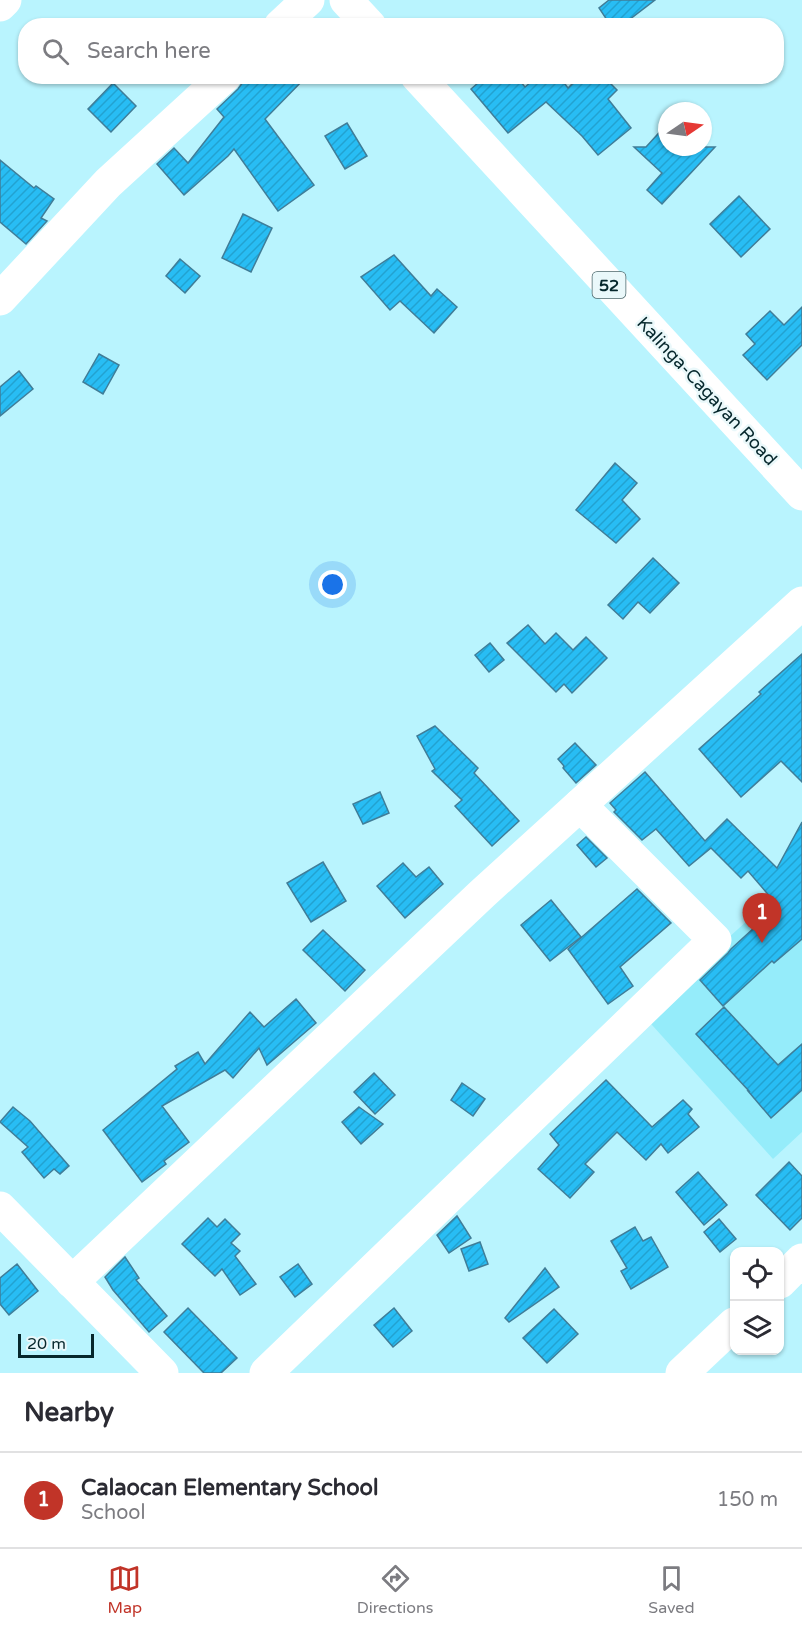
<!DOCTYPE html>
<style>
body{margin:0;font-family:"Varela Round",sans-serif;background:#f7f7f7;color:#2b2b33}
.controls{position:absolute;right:18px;bottom:18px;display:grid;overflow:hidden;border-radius:12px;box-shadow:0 2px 4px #0004}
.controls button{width:54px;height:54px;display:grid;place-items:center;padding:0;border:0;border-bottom:2px solid #e1e1e2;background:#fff;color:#2b2b33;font:30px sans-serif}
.compass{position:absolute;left:658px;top:102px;width:54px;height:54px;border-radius:50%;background:#fff;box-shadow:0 2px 4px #0004;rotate:77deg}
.scale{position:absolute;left:18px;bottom:15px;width:76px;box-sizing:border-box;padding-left:6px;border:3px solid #06272c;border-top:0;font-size:16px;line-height:21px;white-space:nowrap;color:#06272c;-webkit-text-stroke:4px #eaf8fa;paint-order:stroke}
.you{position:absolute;left:333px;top:585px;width:21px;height:21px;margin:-15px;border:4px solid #fff;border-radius:50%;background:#1a73e8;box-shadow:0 0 0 9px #1a73e833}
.badge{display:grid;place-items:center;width:39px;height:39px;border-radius:50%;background:#c13428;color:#fff;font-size:20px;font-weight:700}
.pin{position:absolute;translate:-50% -50px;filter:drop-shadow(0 2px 3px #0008)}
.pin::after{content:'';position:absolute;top:32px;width:21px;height:18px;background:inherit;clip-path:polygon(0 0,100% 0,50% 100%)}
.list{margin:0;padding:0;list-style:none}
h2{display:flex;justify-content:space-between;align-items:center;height:78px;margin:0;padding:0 24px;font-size:26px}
h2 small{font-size:20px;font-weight:400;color:#7c7c81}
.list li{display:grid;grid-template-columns:39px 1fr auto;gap:18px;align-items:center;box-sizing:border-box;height:96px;padding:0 24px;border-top:2px solid #e1e1e2}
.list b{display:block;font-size:22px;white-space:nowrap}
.list p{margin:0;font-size:20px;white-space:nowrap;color:#7c7c81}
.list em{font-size:20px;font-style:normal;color:#7c7c81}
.icon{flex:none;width:33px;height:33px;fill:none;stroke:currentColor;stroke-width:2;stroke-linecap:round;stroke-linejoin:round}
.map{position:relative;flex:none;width:802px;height:1373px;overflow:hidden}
.search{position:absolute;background:#fff;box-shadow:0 2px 4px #0004;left:18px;right:18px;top:18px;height:66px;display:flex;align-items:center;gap:15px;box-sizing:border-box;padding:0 21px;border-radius:24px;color:#7c7c81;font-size:22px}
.sheet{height:174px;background:#fff}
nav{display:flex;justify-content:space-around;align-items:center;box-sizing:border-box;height:84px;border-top:2px solid #e1e1e2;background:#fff;font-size:16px;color:#7c7c81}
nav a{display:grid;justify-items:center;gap:3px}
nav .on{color:#c13428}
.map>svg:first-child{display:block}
.built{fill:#95ecfa}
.building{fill:url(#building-hatch);stroke:#407d98;stroke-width:1.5}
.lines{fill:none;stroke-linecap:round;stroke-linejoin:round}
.minor{stroke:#fff;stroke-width:33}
.highway{stroke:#fff;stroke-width:33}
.labels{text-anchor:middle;stroke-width:5;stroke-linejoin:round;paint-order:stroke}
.shield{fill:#eaf8fa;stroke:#4a666a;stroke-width:1.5}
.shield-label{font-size:16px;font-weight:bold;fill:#06272c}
.street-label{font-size:18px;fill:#06272c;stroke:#eaf8fa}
</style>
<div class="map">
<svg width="802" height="1373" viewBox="0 0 802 1373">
<defs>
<pattern id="building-hatch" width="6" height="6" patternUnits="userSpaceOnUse" patternTransform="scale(1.5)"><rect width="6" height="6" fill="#28bdf4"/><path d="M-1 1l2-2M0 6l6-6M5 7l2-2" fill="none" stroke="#22a2d1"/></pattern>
</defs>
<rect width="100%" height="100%" fill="#b9f4fe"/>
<polygon class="built" points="802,871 802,1132 773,1159 643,1015"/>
<g class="building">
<polygon points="609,0 655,0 621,26 611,26 599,8"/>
<polygon points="243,76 307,76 265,119 314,185 278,211 234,149 228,156 184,195 157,164 174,148 188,163 224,117 217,109 238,89 243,82"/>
<polygon points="486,76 516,76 525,87 538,76 559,76 568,88 580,76 603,76 617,90 608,99 631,128 598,155 582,136 546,102 508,133 471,89"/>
<polygon points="113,83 136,106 111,132 88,109"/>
<polygon points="347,123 367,156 345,169 325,136"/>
<polygon points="667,124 667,147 715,147 662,204 647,190 662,173 634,147 646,147"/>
<polygon points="0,160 34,188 36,186 54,199 41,218 47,221 26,244 0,222"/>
<polygon points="739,196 770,229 741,257 710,224"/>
<polygon points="243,214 272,228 251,272 222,258"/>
<polygon points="394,255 431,296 437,289 457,307 434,333 400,301 390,310 361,277"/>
<polygon points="180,259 200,276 185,293 166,276"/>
<polygon points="802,307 802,345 767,380 743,355 755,344 746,334 770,311 784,325"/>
<polygon points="99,354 119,365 103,394 83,382"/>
<polygon points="19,371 33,389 0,416 0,387"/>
<polygon points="615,463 637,483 622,500 640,519 616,543 576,510"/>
<polygon points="653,558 679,583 650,613 638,602 623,619 608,605"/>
<polygon points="528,625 545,644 556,633 573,650 586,637 607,658 572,693 564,684 556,692 507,643"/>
<polygon points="490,643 504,660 489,672 475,655"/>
<polygon points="802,654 802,782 781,761 741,797 699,749 761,694 759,692"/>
<polygon points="435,726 478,768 474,773 519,821 492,846 455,806 462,800 432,771 435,769 417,736"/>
<polygon points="575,743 596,765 576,783 563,768 564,766 558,759"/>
<polygon points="645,772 705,841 727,819 777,868 802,822 802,939 774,963 772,961 723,1006 700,980 728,953 731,949 778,906 748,871 741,878 711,848 689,866 656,829 642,840 614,812 616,810 610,803"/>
<polygon points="380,792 389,813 363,824 353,804"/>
<polygon points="586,837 607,858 596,867 577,845"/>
<polygon points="323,862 346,901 311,922 287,883"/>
<polygon points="403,863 416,877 429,867 443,884 405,918 377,886"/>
<polygon points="637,889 671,923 620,967 633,986 608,1004 568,949"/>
<polygon points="551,900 581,937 550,961 521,925"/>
<polygon points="323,930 365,970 345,991 303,950"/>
<polygon points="296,999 316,1023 267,1065 259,1048 233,1078 225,1070 162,1106 189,1142 164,1161 166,1164 142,1182 103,1130 177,1069 175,1066 198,1052 205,1064 250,1012 264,1027"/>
<polygon points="724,1007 778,1065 802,1044 802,1090 771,1118 748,1091 749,1091 696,1034"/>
<polygon points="374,1073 395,1095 375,1114 354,1092"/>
<polygon points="606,1080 652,1127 683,1100 692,1109 688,1114 699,1127 668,1153 661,1144 646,1160 617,1132 585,1164 594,1172 570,1198 538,1169 559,1145 550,1134"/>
<polygon points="462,1083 485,1099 473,1116 451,1100"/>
<polygon points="13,1107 30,1121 69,1166 60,1174 54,1169 44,1178 22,1152 28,1147 0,1122"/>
<polygon points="359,1107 383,1124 361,1144 342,1122"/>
<polygon points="789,1162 802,1176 802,1218 790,1230 756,1195"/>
<polygon points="698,1172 727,1205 704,1225 676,1192"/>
<polygon points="457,1216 471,1238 449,1253 437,1235"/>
<polygon points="208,1218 217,1227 225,1219 240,1234 231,1243 240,1251 235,1256 256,1284 240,1295 222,1269 215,1276 182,1244"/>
<polygon points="719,1219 736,1239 720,1252 704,1232"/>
<polygon points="635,1227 643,1241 651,1237 668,1267 631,1289 621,1271 627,1268 611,1241"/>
<polygon points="480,1242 488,1264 469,1271 461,1249"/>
<polygon points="125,1257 139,1278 136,1280 167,1316 149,1332 113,1290 105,1277"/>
<polygon points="17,1264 38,1291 9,1315 0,1304 0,1278"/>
<polygon points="298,1264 312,1284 295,1297 280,1277"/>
<polygon points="545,1268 559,1287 509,1322 505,1318"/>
<polygon points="188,1308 237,1358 221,1373 204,1373 164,1332"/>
<polygon points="394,1308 412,1331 393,1347 374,1325"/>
<polygon points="554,1309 578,1334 547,1363 523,1338"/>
</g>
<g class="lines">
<g class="minor">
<polyline points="0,5 5,0"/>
<polyline points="280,26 308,0"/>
<polyline points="0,299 108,183 225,76"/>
<polyline points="0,1208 162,1373"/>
<polyline points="72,1282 482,894 802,603"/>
<polyline points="780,1282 802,1260"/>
<polyline points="266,1373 715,940 580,805"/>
<polyline points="682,1373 734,1324"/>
</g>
<g class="highway">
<polyline points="346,0 370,26"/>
<polyline points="417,76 802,494"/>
</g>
</g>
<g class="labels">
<rect class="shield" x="592.5" y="272" width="33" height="26" rx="4.5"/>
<g class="shield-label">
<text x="609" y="291">52</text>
</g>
<g class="street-label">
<text transform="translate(707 391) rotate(47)" y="6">Kalinga-Cagayan Road</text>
</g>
</g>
</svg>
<div class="controls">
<button><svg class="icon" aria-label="locate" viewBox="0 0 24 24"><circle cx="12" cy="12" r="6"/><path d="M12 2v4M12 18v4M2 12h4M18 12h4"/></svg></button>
<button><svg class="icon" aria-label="layers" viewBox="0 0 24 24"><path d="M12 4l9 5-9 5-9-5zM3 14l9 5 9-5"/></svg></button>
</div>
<svg class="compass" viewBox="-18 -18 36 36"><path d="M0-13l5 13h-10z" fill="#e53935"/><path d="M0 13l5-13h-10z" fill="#7c7c81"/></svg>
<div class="scale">20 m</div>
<div class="you"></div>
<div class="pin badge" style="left:762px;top:943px">1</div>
<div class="search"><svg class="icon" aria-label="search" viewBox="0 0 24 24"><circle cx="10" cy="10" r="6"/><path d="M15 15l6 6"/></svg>Search here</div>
</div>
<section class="sheet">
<h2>Nearby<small></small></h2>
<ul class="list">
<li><span class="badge">1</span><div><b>Calaocan Elementary School</b><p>School</p></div><em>150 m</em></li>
</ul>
</section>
<nav>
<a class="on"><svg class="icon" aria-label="map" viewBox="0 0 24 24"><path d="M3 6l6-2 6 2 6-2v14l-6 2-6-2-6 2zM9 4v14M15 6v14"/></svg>Map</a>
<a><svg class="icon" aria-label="directions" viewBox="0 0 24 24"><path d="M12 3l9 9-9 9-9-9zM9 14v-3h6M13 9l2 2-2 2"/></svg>Directions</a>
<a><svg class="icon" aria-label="saved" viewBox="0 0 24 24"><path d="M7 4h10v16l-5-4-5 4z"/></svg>Saved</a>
</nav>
